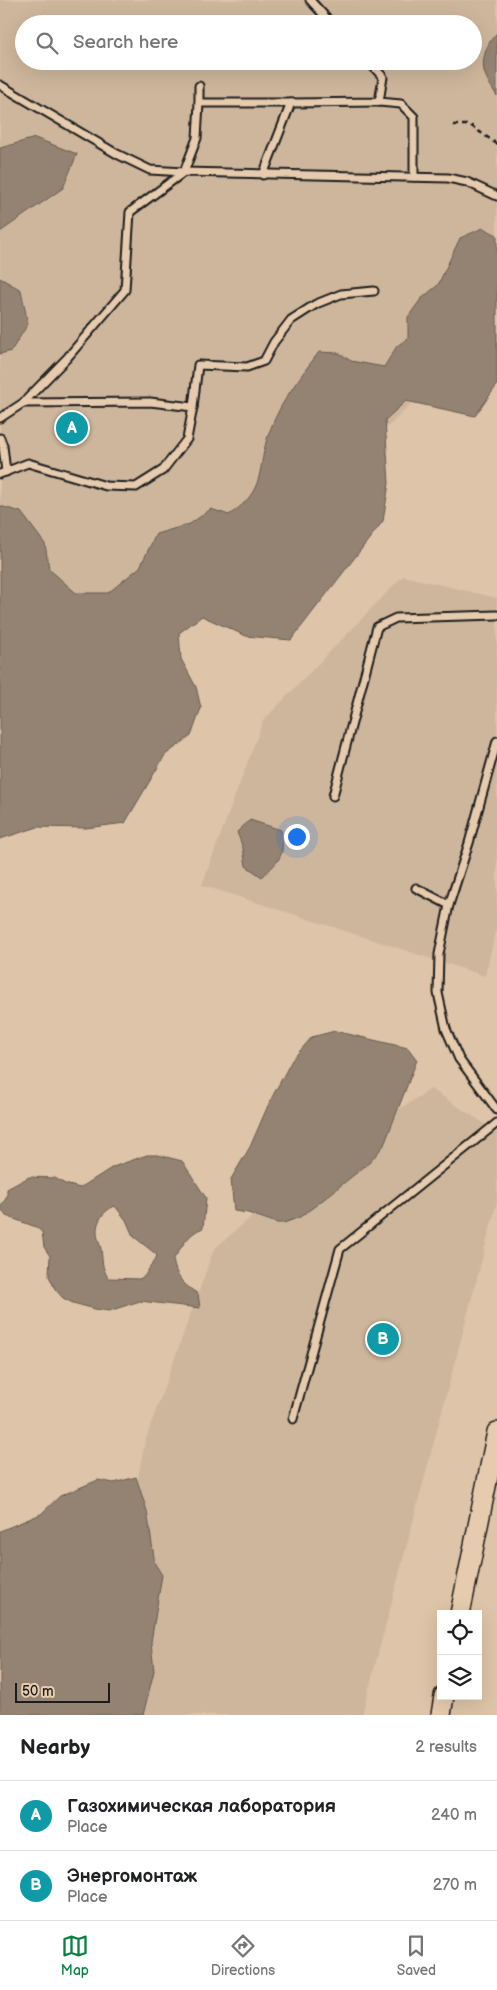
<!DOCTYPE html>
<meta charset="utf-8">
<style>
body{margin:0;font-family:"Balsamiq Sans",sans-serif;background:#f6f6f6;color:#202124}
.controls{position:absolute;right:15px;bottom:15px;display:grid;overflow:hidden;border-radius:0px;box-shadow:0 5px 20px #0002}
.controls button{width:45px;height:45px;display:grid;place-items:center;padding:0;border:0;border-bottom:1px solid #e0e0e0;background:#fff;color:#202124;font:25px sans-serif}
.scale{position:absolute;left:15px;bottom:12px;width:95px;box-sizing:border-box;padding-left:5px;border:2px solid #1c1c1c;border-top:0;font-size:14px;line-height:18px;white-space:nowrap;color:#1c1c1c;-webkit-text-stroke:4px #e6cbae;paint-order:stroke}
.you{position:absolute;left:296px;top:836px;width:18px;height:18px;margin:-12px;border:4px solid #fff;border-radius:50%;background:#1a73e8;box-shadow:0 0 0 8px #1a73e833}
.badge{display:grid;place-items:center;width:32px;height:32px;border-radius:50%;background:#0b8043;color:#fff;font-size:16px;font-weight:700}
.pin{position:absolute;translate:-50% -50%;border:2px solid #fff;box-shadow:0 1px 5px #0006}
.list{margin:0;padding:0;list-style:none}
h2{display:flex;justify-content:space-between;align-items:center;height:65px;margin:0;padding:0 20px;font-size:21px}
h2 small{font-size:16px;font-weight:400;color:#757577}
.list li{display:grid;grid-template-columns:32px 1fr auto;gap:15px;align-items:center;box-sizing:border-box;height:70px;padding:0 20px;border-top:1px solid #e0e0e0}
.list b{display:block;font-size:19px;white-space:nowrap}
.list p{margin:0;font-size:16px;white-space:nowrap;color:#757577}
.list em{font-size:16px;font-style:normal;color:#757577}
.icon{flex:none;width:28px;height:28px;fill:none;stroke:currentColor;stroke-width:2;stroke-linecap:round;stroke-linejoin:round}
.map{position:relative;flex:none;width:497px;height:1715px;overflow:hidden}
.search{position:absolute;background:#fff;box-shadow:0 5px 20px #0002;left:15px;right:15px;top:15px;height:55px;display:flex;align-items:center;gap:12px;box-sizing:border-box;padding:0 18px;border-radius:28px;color:#757577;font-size:19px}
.sheet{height:205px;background:#fff}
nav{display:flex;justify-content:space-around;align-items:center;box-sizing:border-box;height:70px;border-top:1px solid #e0e0e0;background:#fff;font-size:14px;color:#757577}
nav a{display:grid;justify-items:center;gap:2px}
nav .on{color:#0b8043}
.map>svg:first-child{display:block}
.built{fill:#ceb69c;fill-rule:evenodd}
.water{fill:#948372;stroke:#645a50;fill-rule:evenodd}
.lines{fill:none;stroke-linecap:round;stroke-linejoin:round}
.lane-casing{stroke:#1c1c1c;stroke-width:11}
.secondary-casing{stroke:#1c1c1c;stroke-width:22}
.path{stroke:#1c1c1c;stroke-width:2.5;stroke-dasharray:5 4;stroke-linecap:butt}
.lane{stroke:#e6cbae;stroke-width:7}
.secondary{stroke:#e6cbae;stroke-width:19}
</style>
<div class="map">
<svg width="497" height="1715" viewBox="0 0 497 1715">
<rect width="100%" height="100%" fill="#dec4a8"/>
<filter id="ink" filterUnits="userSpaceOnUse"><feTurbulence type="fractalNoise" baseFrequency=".02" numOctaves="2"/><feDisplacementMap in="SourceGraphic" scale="10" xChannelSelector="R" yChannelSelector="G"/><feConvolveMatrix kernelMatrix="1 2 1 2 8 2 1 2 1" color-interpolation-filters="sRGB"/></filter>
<g filter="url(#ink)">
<g class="built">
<path d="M0,0H497V317L353,462L0,672ZM24,24H473V61H24Z"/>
<polygon points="403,576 497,598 497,926 485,976 202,885 263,721"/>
<polygon points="431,1089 497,1132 497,1202 362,1715 130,1715 117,1587 145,1441 214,1249 313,1164"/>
</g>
<g class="water">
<path d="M497,33V96C492,88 486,79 484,71C481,58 488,41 497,33Z"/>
<polygon points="35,138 77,154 63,188 0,232 0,148"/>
<path d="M483,228L497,235V385L475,416L406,401L385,420L389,483L383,521L291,640L246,636L202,616L179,633L181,659L196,687L201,708L191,736L165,755L125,823L86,828L38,827L0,839V506L21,512L45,544L49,569L76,593H108L140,567L156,534L190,524L211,509L229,515C268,489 256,469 269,433C280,402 300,377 319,352L339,353L351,361L384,367L397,346L408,338V317L421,299L438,285L460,238Z"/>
<polygon points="0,278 21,290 28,324 11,351 0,354"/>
<path d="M250,820L281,830C285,856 281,859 262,877L246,866L243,848L237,832Z"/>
<polygon points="335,1031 408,1048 417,1060 384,1145 370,1162 319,1203 300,1217 284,1223 277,1223 248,1213 234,1211 231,1179 250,1147 270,1101 292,1060 312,1037"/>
<path d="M147,1155H158L182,1161L206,1198L203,1228C188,1233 181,1248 173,1260C177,1279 182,1283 198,1294L200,1308L140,1301L109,1311L95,1309L73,1303L63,1298L55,1289L49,1276L50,1256L44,1247L42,1232L36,1227L6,1216L0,1207L7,1197V1189L29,1177L55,1178L65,1184L80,1188L113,1167ZM115,1206L126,1220L133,1236L157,1255C155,1263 148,1268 145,1276L139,1279L108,1278C101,1265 103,1263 101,1249C100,1243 97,1238 97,1233C96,1221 104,1210 115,1206Z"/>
<polygon points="136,1477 147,1511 155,1564 162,1575 151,1642 154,1671 143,1715 0,1715 0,1531 41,1514 60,1496 98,1480 114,1483"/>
</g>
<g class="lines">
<g class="lane-casing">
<g id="lane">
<polyline points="310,0 332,24"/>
<polyline points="0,85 117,154 150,170 184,172 197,138 199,103 291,103"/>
<polyline points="199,86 199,103"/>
<polyline points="379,102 401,104 414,117 414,177"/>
<polyline points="263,175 291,103 379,102 383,77 368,61"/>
<polyline points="193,407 198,365 247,367 264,361 274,342 291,320 316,304 341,294 374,291"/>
<polyline points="0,418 23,403 67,358 125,290 130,212 184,172 448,178 467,182 497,196"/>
<polyline points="0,438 3,446 6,472"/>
<polyline points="0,474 28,463 106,486 136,487 163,470 187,439 193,407 150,402 23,403"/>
<polyline points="497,741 469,843 449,905 439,954 438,993 446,1029 459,1059 497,1110"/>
<polyline points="333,796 377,627 396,618 497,615"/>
<polyline points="416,888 449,905"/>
<polyline points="293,1419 340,1249 497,1123"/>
</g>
</g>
<g class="secondary-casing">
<g id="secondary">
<polyline points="460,1614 497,1432"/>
<polyline points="441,1715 444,1696"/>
</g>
</g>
<polyline class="path" points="453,125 470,125 497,144"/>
<use href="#lane" class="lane"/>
<use href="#secondary" class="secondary"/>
</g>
</g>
</svg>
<div class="controls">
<button><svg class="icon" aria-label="locate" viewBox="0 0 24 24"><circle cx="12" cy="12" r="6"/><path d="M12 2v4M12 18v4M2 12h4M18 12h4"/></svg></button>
<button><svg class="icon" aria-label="layers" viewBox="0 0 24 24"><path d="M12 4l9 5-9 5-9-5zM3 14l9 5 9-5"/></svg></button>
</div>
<div class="scale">50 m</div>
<div class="you"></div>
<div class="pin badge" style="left:72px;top:428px;background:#0f9aa8">A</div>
<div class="pin badge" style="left:383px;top:1339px;background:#0f9aa8">B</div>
<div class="search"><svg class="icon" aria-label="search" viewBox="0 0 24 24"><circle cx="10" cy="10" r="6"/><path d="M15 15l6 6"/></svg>Search here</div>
</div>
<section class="sheet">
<h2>Nearby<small>2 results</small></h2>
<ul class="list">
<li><span class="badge" style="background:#0f9aa8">A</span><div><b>Газохимическая лаборатория</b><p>Place</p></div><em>240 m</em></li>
<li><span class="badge" style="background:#0f9aa8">B</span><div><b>Энергомонтаж</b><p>Place</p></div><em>270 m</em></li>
</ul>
</section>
<nav>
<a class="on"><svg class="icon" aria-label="map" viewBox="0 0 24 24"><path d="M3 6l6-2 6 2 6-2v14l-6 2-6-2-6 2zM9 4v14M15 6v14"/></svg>Map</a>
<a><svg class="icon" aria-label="directions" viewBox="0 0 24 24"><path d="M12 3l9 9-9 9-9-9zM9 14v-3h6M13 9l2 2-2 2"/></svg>Directions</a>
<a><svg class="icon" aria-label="saved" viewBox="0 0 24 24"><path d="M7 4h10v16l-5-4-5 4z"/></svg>Saved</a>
</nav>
